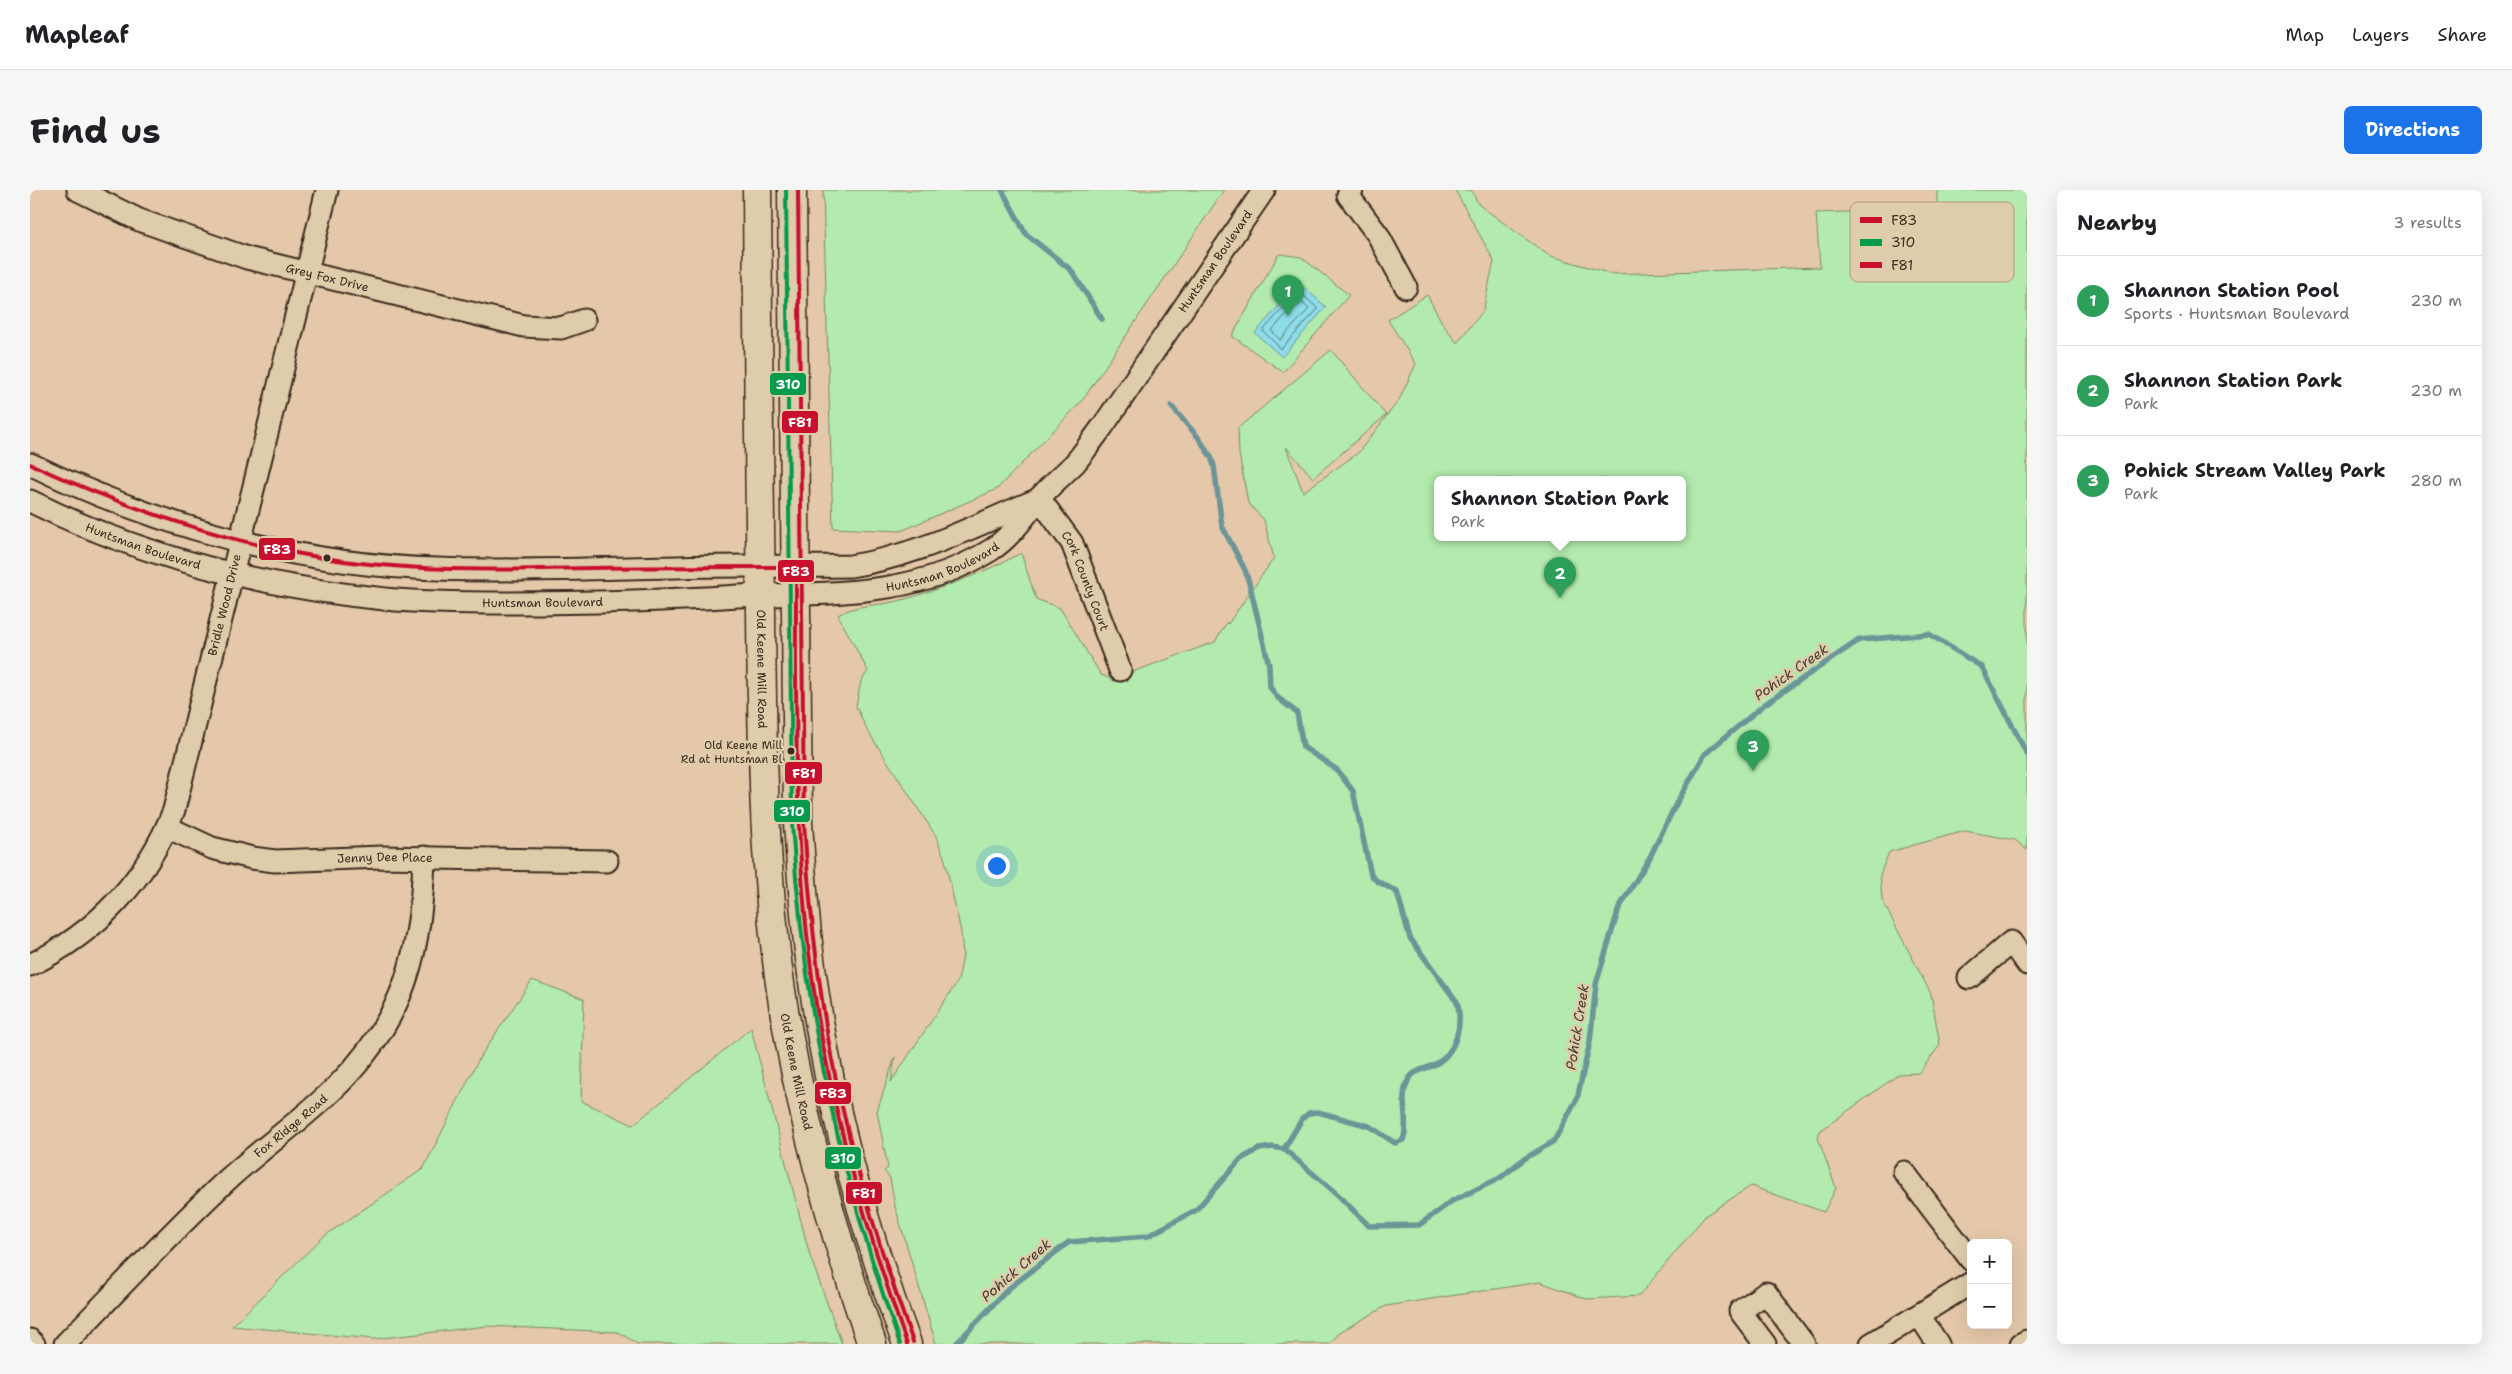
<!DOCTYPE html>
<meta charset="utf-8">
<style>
body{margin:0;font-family:"Shantell Sans",sans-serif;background:#f6f6f6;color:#202124}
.controls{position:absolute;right:15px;bottom:15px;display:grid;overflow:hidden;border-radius:8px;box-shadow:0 5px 20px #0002}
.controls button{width:45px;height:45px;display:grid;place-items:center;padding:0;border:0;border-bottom:1px solid #e0e0e0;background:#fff;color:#202124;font:25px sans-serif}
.you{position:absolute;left:966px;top:675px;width:18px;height:18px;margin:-12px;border:4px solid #fff;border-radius:50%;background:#1a73e8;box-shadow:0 0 0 8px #1a73e833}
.badge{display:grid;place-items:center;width:32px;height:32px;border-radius:50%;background:#1a73e8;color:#fff;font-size:16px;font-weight:700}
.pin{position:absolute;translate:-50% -41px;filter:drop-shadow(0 1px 2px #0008)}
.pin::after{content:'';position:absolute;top:26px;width:18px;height:15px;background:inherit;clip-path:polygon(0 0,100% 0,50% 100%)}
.popup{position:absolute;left:1404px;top:286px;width:252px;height:65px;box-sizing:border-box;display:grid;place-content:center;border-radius:8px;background:#fff;filter:drop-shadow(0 1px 4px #0005);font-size:16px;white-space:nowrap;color:#757577}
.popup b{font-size:19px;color:#202124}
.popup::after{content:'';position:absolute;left:50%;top:100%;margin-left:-10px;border:10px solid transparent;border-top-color:#fff}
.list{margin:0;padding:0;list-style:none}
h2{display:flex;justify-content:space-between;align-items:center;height:65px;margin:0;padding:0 20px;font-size:21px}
h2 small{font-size:16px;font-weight:400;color:#757577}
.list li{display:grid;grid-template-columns:32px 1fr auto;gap:15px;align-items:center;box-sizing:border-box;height:90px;padding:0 20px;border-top:1px solid #e0e0e0}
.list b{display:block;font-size:19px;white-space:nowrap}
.list p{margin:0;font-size:16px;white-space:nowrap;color:#757577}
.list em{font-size:16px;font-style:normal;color:#757577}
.map{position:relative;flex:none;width:1997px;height:1154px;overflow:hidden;border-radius:8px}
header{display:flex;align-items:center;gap:30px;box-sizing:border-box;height:70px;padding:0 25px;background:#fff;border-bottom:1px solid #e0e0e0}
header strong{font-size:24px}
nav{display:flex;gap:28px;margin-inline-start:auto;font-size:18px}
.intro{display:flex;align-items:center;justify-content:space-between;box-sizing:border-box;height:120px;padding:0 30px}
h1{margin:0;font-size:35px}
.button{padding:12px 22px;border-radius:8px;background:#1a73e8;color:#fff;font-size:18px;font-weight:700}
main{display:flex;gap:30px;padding:0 30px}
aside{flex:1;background:#fff;border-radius:8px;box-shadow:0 5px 20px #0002}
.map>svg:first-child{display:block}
.green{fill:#b3eaad;stroke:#778a66;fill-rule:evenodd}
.water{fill:#8ddcea;stroke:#6c9598}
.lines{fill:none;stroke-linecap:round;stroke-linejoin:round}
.shore{stroke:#5c7170;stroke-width:1}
.stream{stroke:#6c9598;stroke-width:5.5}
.minor-casing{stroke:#3b2a1e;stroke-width:25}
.major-casing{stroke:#3b2a1e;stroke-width:31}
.minor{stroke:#dfccaa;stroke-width:21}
.major{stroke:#dfccaa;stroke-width:28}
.bus-1-casing{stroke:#dfccaa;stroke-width:8}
.bus-2-casing{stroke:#dfccaa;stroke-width:8}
.bus-3-casing{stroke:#dfccaa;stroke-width:8}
.bus-1{stroke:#c8102e;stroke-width:4}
.bus-2{stroke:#069a4c;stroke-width:4}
.bus-3{stroke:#c8102e;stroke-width:4}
.bus-dot{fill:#3b2a1e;stroke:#dfccaa;stroke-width:2}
.labels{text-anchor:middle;stroke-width:5;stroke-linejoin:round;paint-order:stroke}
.bus-label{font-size:11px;fill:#3b2a1e;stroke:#dfccaa;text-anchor:end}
.street-label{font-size:12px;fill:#3b2a1e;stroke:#dfccaa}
.water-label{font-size:14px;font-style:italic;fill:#433c32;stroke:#dfccaa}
.key{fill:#dfccaa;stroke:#ae9b80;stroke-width:1}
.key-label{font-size:14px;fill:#3b2a1e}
.line-badge{stroke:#dfccaa;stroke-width:2}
.badge-label{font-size:14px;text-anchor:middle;font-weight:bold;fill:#fff}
</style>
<header>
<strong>Mapleaf</strong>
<nav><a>Map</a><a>Layers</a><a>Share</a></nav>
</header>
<div class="intro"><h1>Find us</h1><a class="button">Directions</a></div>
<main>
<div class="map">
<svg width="1997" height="1154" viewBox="0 0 1997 1154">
<rect width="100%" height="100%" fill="#e5c8a9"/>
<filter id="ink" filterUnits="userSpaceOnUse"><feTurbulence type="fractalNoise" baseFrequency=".02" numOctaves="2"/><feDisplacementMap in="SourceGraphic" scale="10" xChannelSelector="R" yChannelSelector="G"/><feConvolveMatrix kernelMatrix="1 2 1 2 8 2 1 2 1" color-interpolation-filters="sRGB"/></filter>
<g filter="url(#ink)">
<g class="green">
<polygon points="793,0 1194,0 1052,211 967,299 871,341 803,338"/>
<path d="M1425,0H1441L1449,15L1518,65L1581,84L1790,77L1786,23L1907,19V0H1997V660L1985,650L1935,641L1859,662L1850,685L1852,710L1901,804L1910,855L1889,883L1869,884L1790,941L1788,948L1806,998L1794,1022L1721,996L1676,1025L1609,1106L1557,1109L1510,1092L1356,1116L1310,1142L1300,1154H906L865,1016L860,988L854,981L858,978L847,921L865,867L861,892L928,791L933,766L931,742L915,670L906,646L837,540L826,516L831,491L838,481L808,425C826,414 848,416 868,411C912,399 951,384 991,363L1006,409L1030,418L1071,485L1083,489L1185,452L1197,432L1198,434L1244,368L1234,330L1218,313L1209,263L1208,238L1301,160L1356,225L1283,288L1256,257L1273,302L1328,263L1369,210L1386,174L1358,130L1397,105L1414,136L1427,153L1453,121L1464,71ZM1408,289H1652V347H1408Z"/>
<polygon points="1249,64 1271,67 1319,105 1253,182 1202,146"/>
<polygon points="502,790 554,809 551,911 603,935 721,838 780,1066 812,1154 608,1154 588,1142 457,1136 344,1149 202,1136 293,1047 393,979 450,867"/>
</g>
<polygon class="water" points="1269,93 1296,117 1252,167 1225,143"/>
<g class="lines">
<g class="shore">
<polygon points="1269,101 1288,119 1251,159 1233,141"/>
<polygon points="1269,110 1279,119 1250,150 1242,141"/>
</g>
<g class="stream">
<polyline points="972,0 996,44 1041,80 1072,129"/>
<path d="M1141,216L1168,247L1181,267L1184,276L1192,336L1215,380L1220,396L1239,475L1240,497L1247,507L1267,523L1273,557L1306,579L1323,601L1341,685L1347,691L1367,702L1380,748L1427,812C1433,834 1427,863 1404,875C1393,880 1382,880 1377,893C1369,910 1380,932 1373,950L1365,953L1339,936L1288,922L1279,923L1272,929L1254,959"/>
<polyline points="926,1154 978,1099 1039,1052 1118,1046 1166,1020 1211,969 1229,959 1242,957 1254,959 1307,1004 1339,1036 1389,1035 1422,1011 1470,988 1494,969 1524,951 1547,909 1560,852 1566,794 1589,718 1619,669 1646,614 1675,564 1735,514 1829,450 1899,444 1952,477 1997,564"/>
</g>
<g class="minor-casing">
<g id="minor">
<path id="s1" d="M48,0L109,30L217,68L494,136L531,138L554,130"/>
<polyline points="1322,0 1318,5 1348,45 1376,97"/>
<path d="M0,274C126,336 267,375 408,379C488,382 568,378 647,377C705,375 762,377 820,376C889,366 945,335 1009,309"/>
<path id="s2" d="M1009,308L1042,353L1090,480"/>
<path id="s3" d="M0,311C110,366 233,397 355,409C396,413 436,413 477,413C554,413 631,411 708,406C796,402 882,409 961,360C981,347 993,328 1008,310C1019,296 1033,285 1045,273C1055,261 1064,248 1073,236L1234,0"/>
<path id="s4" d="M137,637L182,658L222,668L245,671L352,667L577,671"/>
<path id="s5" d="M0,775C67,743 117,689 144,620L297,0"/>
<polyline points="1939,788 1981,752 1997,774"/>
<polyline points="1874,982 1941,1070"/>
<polyline points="1889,1125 1908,1154"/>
<polyline points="0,1150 4,1154"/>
<path id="s6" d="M35,1154C89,1099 141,1042 197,990C233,957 275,928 309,894C377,825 391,760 394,667"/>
<polyline points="1735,1154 1710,1121 1736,1103 1774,1154"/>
<polyline points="1841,1154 1941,1093"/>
<polyline points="1991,1154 1997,1151"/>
</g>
</g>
<g class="major-casing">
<g id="major">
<path id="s7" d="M727,0C728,141 729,281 731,422C732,552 733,685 753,814C772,930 803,1043 842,1154"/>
<path d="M762,0L768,633C771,679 774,724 780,769C796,900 831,1031 877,1154"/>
</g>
</g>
<use href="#minor" class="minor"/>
<use href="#major" class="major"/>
<g class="bus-1-casing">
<path id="bus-1" d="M0,274C100,320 204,356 314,371C397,382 479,380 562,378C630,377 698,377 766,377C766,505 764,634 779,762C794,896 832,1027 877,1154"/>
</g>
<g class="bus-2-casing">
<path id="bus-2" d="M756,0L762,633C773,818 808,979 870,1154"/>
</g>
<g class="bus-3-casing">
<path id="bus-3" d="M768,0L774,633C779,711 787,788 801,865C820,963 849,1058 883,1152"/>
</g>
<use href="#bus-1" class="bus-1"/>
<use href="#bus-2" class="bus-2"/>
<use href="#bus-3" class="bus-3"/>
</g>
</g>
<g class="bus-dot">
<circle cx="297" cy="368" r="4.5"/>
<circle cx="761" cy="561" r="4.5"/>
</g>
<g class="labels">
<g class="bus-label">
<text x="752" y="559">Old Keene Mill<tspan x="752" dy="14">Rd at Huntsman Bl</tspan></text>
</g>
<g class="street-label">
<text dy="4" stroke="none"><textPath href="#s3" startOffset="1351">Huntsman Boulevard</textPath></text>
<text dy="4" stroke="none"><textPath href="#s1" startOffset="265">Grey Fox Drive</textPath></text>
<text dy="4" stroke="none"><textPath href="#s3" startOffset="122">Huntsman Boulevard</textPath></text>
<text dy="4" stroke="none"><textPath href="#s3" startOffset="932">Huntsman Boulevard</textPath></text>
<text dy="4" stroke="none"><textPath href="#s2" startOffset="96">Cork County Court</textPath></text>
<text dy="4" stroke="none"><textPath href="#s3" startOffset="528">Huntsman Boulevard</textPath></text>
<text dy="4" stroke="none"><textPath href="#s5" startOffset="428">Bridle Wood Drive</textPath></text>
<text dy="4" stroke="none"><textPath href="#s7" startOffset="479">Old Keene Mill Road</textPath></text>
<text dy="4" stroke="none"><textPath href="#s4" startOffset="224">Jenny Dee Place</textPath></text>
<text dy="4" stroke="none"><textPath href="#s7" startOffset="884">Old Keene Mill Road</textPath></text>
<text dy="4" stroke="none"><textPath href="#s6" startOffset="314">Fox Ridge Road</textPath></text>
</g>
<g class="water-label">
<text transform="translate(1761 482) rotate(-35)" y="5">Pohick Creek</text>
<text transform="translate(1547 837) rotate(-81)" y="5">Pohick Creek</text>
<text transform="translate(986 1080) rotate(-41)" y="5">Pohick Creek</text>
</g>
</g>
<rect x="1820" y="12" width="164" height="80" rx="8" class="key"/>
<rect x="1830" y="27" width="22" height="6" fill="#c8102e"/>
<rect x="1830" y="49" width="22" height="7" fill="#069a4c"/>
<rect x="1830" y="72" width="22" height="6" fill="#c8102e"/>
<g class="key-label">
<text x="1861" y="35">F83</text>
<text x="1861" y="57">310</text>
<text x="1861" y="80">F81</text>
</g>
<g class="line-badge">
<rect x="739" y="182" width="38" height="24" rx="5" fill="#069a4c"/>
<rect x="751" y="220" width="38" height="24" rx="5" fill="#c8102e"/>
<rect x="228" y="347" width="38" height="24" rx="5" fill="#c8102e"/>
<rect x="747" y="369" width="38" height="24" rx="5" fill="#c8102e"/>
<rect x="754" y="571" width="39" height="24" rx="5" fill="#c8102e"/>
<rect x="743" y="609" width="38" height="24" rx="5" fill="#069a4c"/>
<rect x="784" y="891" width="38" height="24" rx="5" fill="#c8102e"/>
<rect x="794" y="956" width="38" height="24" rx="5" fill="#069a4c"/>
<rect x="815" y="991" width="38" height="24" rx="5" fill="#c8102e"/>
</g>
<g class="badge-label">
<text x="758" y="199">310</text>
<text x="770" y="237">F81</text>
<text x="247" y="364">F83</text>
<text x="766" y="386">F83</text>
<text x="774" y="588">F81</text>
<text x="762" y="626">310</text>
<text x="803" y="908">F83</text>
<text x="813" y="973">310</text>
<text x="834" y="1008">F81</text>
</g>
</svg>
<div class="controls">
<button>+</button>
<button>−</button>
</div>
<div class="you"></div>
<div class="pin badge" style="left:1258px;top:126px;background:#2e9e5b">1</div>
<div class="pin badge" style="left:1530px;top:408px;background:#2e9e5b">2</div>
<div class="popup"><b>Shannon Station Park</b>Park</div>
<div class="pin badge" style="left:1723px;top:581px;background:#2e9e5b">3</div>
</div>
<aside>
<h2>Nearby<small>3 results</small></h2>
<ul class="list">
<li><span class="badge" style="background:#2e9e5b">1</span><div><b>Shannon Station Pool</b><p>Sports · Huntsman Boulevard</p></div><em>230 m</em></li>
<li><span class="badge" style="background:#2e9e5b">2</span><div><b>Shannon Station Park</b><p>Park</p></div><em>230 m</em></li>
<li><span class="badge" style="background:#2e9e5b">3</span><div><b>Pohick Stream Valley Park</b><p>Park</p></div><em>280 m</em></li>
</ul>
</aside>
</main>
